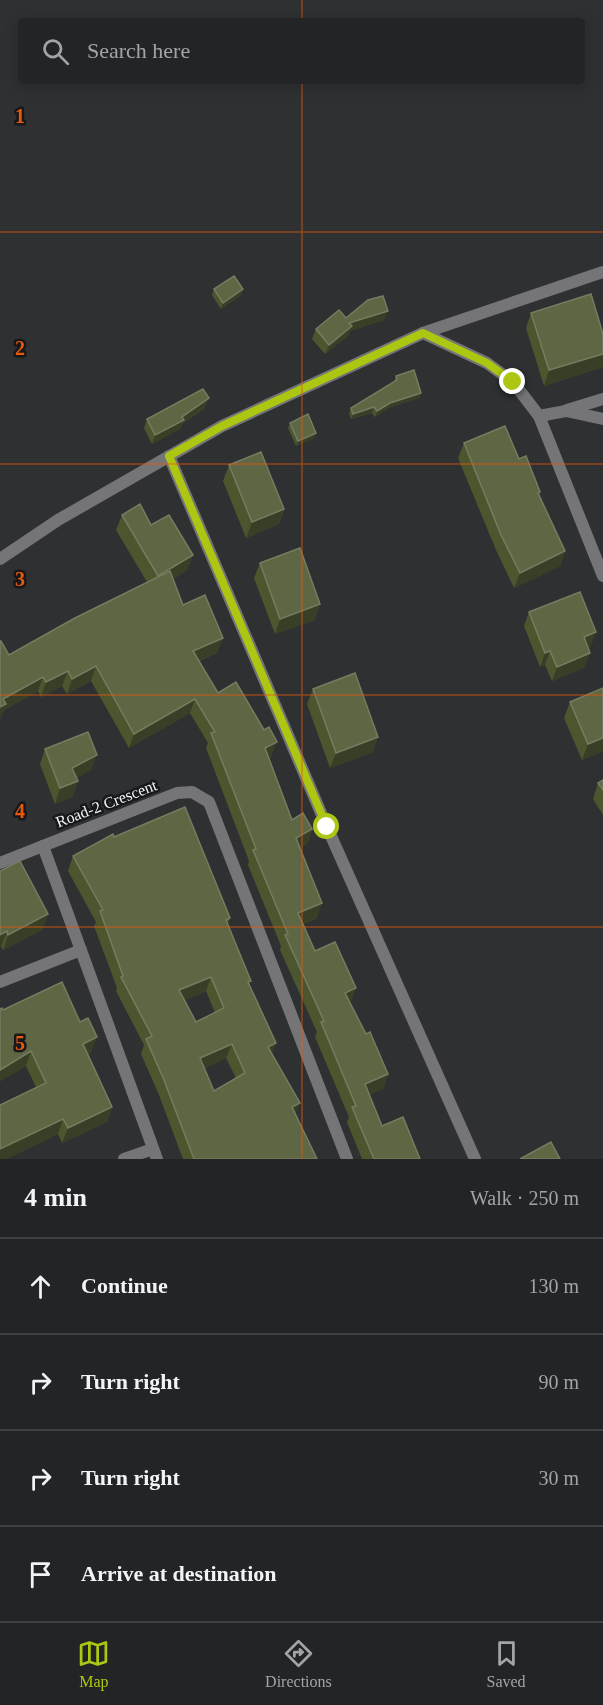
<!DOCTYPE html>
<meta charset="utf-8">
<style>
body{margin:0;font-family:Georgia,serif;background:#2f3032;color:#f1f3f6}
.stop{position:absolute;width:18px;height:18px;margin:-14px;border:4px solid #acc612;border-radius:50%;background:#fff}
.stop.end{background:#acc612;border-color:#fff;box-shadow:0 2px 6px #0008}
.list{margin:0;padding:0;list-style:none}
h2{display:flex;justify-content:space-between;align-items:center;height:78px;margin:0;padding:0 24px;font-size:26px}
h2 small{font-size:20px;font-weight:400;color:#a3a4a7}
.list li{display:grid;grid-template-columns:39px 1fr auto;gap:18px;align-items:center;box-sizing:border-box;height:96px;padding:0 24px;border-top:2px solid #404143}
.list b{display:block;font-size:22px;white-space:nowrap}
.list em{font-size:20px;font-style:normal;color:#a3a4a7}
.icon{flex:none;width:33px;height:33px;fill:none;stroke:currentColor;stroke-width:2;stroke-linecap:round;stroke-linejoin:round}
.map{position:relative;flex:none;width:603px;height:1159px;overflow:hidden}
.search{position:absolute;background:#232426;box-shadow:0 3px 15px #0003;left:18px;right:18px;top:18px;height:66px;display:flex;align-items:center;gap:15px;box-sizing:border-box;padding:0 21px;border-radius:6px;color:#a3a4a7;font-size:22px}
.sheet{height:462px;background:#232426}
nav{display:flex;justify-content:space-around;align-items:center;box-sizing:border-box;height:84px;border-top:2px solid #404143;background:#232426;font-size:16px;color:#a3a4a7}
nav a{display:grid;justify-items:center;gap:3px}
nav .on{color:#acc612}
.map>svg:first-child{display:block}
.lines{fill:none;stroke-linecap:round;stroke-linejoin:round}
.street{stroke:#757577;stroke-width:12}
.wall{fill:#4d552e;fill-rule:evenodd}
.shaded-wall{fill:#393f27}
.building{fill:#5e6644;stroke:#767c60;stroke-width:1.5;fill-rule:evenodd}
.route{stroke:#acc612;stroke-width:8}
.grid{fill:none;stroke:#e8590c;stroke-width:1.5;stroke-opacity:0.55}
.labels{text-anchor:middle;stroke-width:5;stroke-linejoin:round;paint-order:stroke}
.street-label{font-size:16px;fill:#f3f4f6;stroke:#171819}
.grid-label{font-size:20px;text-anchor:middle;font-weight:bold;fill:#e8590c;stroke:#171819;stroke-width:5;stroke-linejoin:round;paint-order:stroke}
</style>
<div class="map">
<svg width="603" height="1159" viewBox="0 0 603 1159">
<rect width="100%" height="100%" fill="#2f3032"/>
<g class="lines">
<g class="street">
<polyline points="423,333 487,363 513,382 539,416 566,411 603,419"/>
<polyline points="567,410 603,399"/>
<polyline points="539,416 603,576"/>
<polyline points="169,456 327,827 475,1159"/>
<polyline points="0,559 58,520 222,426 423,333 603,272"/>
<polyline points="43,846 157,1159"/>
<polyline points="0,863 177,793 192,792 209,802 347,1159"/>
<polyline points="0,982 81,950"/>
<polyline points="124,1159 153,1149"/>
</g>
</g>
<g class="wall">
<polygon points="214,289 243,289 241,295 221,309 212,295"/>
<polygon points="531,313 603,367 544,386 526,328"/>
<polygon points="346,318 384,320 350,331 349,335 325,354 312,339 316,329"/>
<polygon points="396,376 421,393 419,398 388,408 375,417 372,413 351,419 349,414 351,408 394,382"/>
<polygon points="205,408 182,424 180,429 152,444 144,428 147,419"/>
<polygon points="290,423 316,433 314,438 296,446 288,428"/>
<polygon points="464,443 519,459 540,492 539,495 565,551 560,566 514,588 496,550 458,458"/>
<polygon points="229,465 284,509 279,524 246,538 223,481"/>
<polygon points="122,515 151,525 193,555 187,570 173,579 183,605 223,638 217,653 199,661 218,693 271,757 268,758 292,820 312,829 307,844 300,848 317,918 303,924 315,951 356,988 350,1003 388,1074 383,1089 369,1094 382,1126 420,1159 362,1159 347,1122 349,1117 315,1037 317,1032 280,950 281,946 248,865 249,861 206,748 208,743 190,713 129,748 91,681 67,694 62,686 41,697 38,691 4,710 0,719 0,641 9,655 147,582 116,530"/>
<polygon points="260,563 315,620 275,634 254,578"/>
<polygon points="529,612 596,632 590,647 588,648 585,667 552,681 545,665 540,667 524,626"/>
<polygon points="313,689 373,752 330,768 307,704"/>
<polygon points="570,702 603,751 582,760 564,718"/>
<polygon points="45,749 91,770 76,778 78,781 72,797 55,804 40,764"/>
<polygon points="603,780 603,815 593,799 598,783"/>
<path d="M114,837L230,918L228,923L272,1055L295,1114L317,1159H183L159,1095L141,1054L144,1045L116,991L117,988L94,926L96,922L68,871L73,856ZM206,991L215,1013L196,1022L185,1000ZM226,1058L236,1078L214,1091L205,1068Z"/>
<polygon points="0,871 48,914 42,930 3,950 1,947"/>
<polygon points="0,1009 3,1010 91,1052 88,1054 112,1107 107,1122 62,1143 58,1134 6,1159 0,1159 36,1087 26,1066 0,1081"/>
</g>
<g class="shaded-wall">
<polygon points="243,289 241,295 221,309 223,303"/>
<polygon points="388,311 384,320 350,331 349,335 325,354 329,345 349,323"/>
<polygon points="603,354 603,367 544,386 549,370"/>
<polygon points="421,393 419,398 388,408 375,417 377,411 390,403"/>
<polygon points="209,398 205,408 182,424 180,429 152,444 155,435"/>
<polygon points="374,407 372,413 351,419 353,414"/>
<polygon points="316,433 314,438 296,446 298,441"/>
<polygon points="284,509 279,524 246,538 252,522"/>
<polygon points="565,551 560,566 514,588 520,573"/>
<polygon points="193,555 187,570 152,591 158,576"/>
<polygon points="320,604 315,620 275,634 280,619"/>
<polygon points="596,632 590,647 579,652 584,637"/>
<polygon points="223,638 217,653 187,665 193,651"/>
<polygon points="550,651 545,665 540,667 545,653"/>
<polygon points="590,653 585,667 552,681 557,667"/>
<polygon points="96,666 91,681 67,694 72,679"/>
<polygon points="68,671 62,686 41,697 46,682"/>
<polygon points="43,677 38,691 4,710 0,719 0,707 3,699"/>
<polygon points="195,699 190,713 129,748 134,734"/>
<polygon points="378,737 373,752 330,768 336,753"/>
<polygon points="603,738 603,751 582,760 588,744"/>
<polygon points="277,742 271,757 259,763 265,748"/>
<polygon points="97,755 91,770 67,784 72,768"/>
<polygon points="78,781 72,797 55,804 60,788"/>
<polygon points="312,829 307,844 291,853 296,838"/>
<polygon points="322,903 317,918 292,928 298,913"/>
<polygon points="48,914 42,930 3,950 8,935"/>
<polygon points="7,931 1,947 0,947 0,935"/>
<polygon points="211,977 206,991 174,1005 179,990"/>
<polygon points="356,988 350,1003 339,1008 345,993"/>
<polygon points="97,1037 91,1052 77,1059 83,1044"/>
<polygon points="276,1043 271,1058 268,1047"/>
<polygon points="232,1044 226,1058 195,1073 200,1058"/>
<polygon points="31,1051 26,1066 0,1081 0,1070"/>
<polygon points="388,1074 383,1089 360,1099 365,1084"/>
<polygon points="300,1103 294,1117 292,1107"/>
<polygon points="112,1107 107,1122 62,1143 68,1128"/>
<polygon points="63,1119 58,1134 6,1159 0,1159 0,1149"/>
</g>
<g class="building">
<polygon points="234,276 243,289 223,303 214,289"/>
<polygon points="591,294 603,334 603,354 549,370 531,313"/>
<polygon points="383,296 388,311 349,323 352,326 329,345 316,329 339,310 346,318 368,300"/>
<polygon points="414,370 421,393 390,403 377,411 374,407 353,414 351,408 397,380 396,376"/>
<polygon points="203,389 209,398 182,417 184,420 155,435 147,419"/>
<polygon points="308,414 316,433 298,441 290,423"/>
<polygon points="505,426 519,459 526,456 540,492 538,493 565,551 520,573 501,535 464,443"/>
<polygon points="261,452 284,509 252,522 229,465"/>
<polygon points="140,504 151,525 169,515 193,555 158,576 122,515"/>
<polygon points="300,548 320,604 280,619 260,563"/>
<polygon points="170,571 183,605 205,595 223,638 193,651 218,693 236,682 264,730 269,727 277,742 265,748 292,820 303,813 312,829 296,838 322,903 298,913 315,951 335,942 356,988 345,993 366,1034 370,1032 388,1074 365,1084 382,1126 403,1117 420,1159 374,1159 352,1107 356,1106 321,1022 324,1021 285,935 288,934 253,850 256,849 211,733 215,732 195,699 134,734 96,666 72,679 68,671 46,682 43,677 3,699 6,704 0,707 0,641 1,641 9,655 75,618"/>
<polygon points="580,592 596,632 584,637 590,653 557,667 550,651 545,653 529,612"/>
<polygon points="355,673 378,737 336,753 313,689"/>
<polygon points="603,688 603,738 588,744 570,702"/>
<polygon points="88,732 97,755 72,768 78,781 60,788 45,749"/>
<polygon points="603,780 603,790 598,783"/>
<path d="M185,807L230,918L226,920L251,981L248,982L276,1043L268,1047L300,1103L292,1107L317,1159H194L164,1080L146,1039L152,1036L121,977L123,976L100,911L103,910L73,856L113,834L114,837ZM211,977L224,1008L196,1022L179,990ZM232,1044L245,1073L214,1091L200,1058Z"/>
<polygon points="20,861 48,914 8,935 7,931 0,935 0,871"/>
<polygon points="62,982 80,1022 88,1018 97,1037 83,1044 112,1107 68,1128 63,1119 0,1149 0,1105 46,1083 31,1051 0,1070 0,1009 2,1008 3,1010"/>
<polygon points="551,1142 560,1159 520,1159"/>
</g>
<g class="lines">
<polyline class="route" points="327,827 169,456 222,426 423,333 487,363 513,382"/>
</g>
<path class="grid" d="M302,0V21M302,81V1159M0,232H603M0,464H603M0,695H603M0,927H603"/>
<g class="labels">
<g class="street-label">
<text transform="translate(106 803) rotate(-21)" y="6">Road-2 Crescent</text>
</g>
</g>
<g class="grid-label">
<text x="20" y="123">1</text>
<text x="20" y="355">2</text>
<text x="20" y="586">3</text>
<text x="20" y="818">4</text>
<text x="20" y="1050">5</text>
</g>
</svg>
<div class="stop" style="left:327px;top:827px"></div>
<div class="stop end" style="left:513px;top:382px"></div>
<div class="search"><svg class="icon" aria-label="search" viewBox="0 0 24 24"><circle cx="10" cy="10" r="6"/><path d="M15 15l6 6"/></svg>Search here</div>
</div>
<section class="sheet">
<h2>4 min<small>Walk · 250 m</small></h2>
<ul class="list">
<li><svg class="icon" aria-label="ahead" viewBox="0 0 24 24"><path d="M12 20V5M6 11l6-6 6 6"/></svg><div><b>Continue</b></div><em>130 m</em></li>
<li><svg class="icon" aria-label="right" viewBox="0 0 24 24"><path d="M7 20v-9h11M14 6l5 5-5 5"/></svg><div><b>Turn right</b></div><em>90 m</em></li>
<li><svg class="icon" aria-label="right" viewBox="0 0 24 24"><path d="M7 20v-9h11M14 6l5 5-5 5"/></svg><div><b>Turn right</b></div><em>30 m</em></li>
<li><svg class="icon" aria-label="arrive" viewBox="0 0 24 24"><path d="M6 21V4h12l-3 4 3 4H6"/></svg><div><b>Arrive at destination</b></div></li>
</ul>
</section>
<nav>
<a class="on"><svg class="icon" aria-label="map" viewBox="0 0 24 24"><path d="M3 6l6-2 6 2 6-2v14l-6 2-6-2-6 2zM9 4v14M15 6v14"/></svg>Map</a>
<a><svg class="icon" aria-label="directions" viewBox="0 0 24 24"><path d="M12 3l9 9-9 9-9-9zM9 14v-3h6M13 9l2 2-2 2"/></svg>Directions</a>
<a><svg class="icon" aria-label="saved" viewBox="0 0 24 24"><path d="M7 4h10v16l-5-4-5 4z"/></svg>Saved</a>
</nav>
